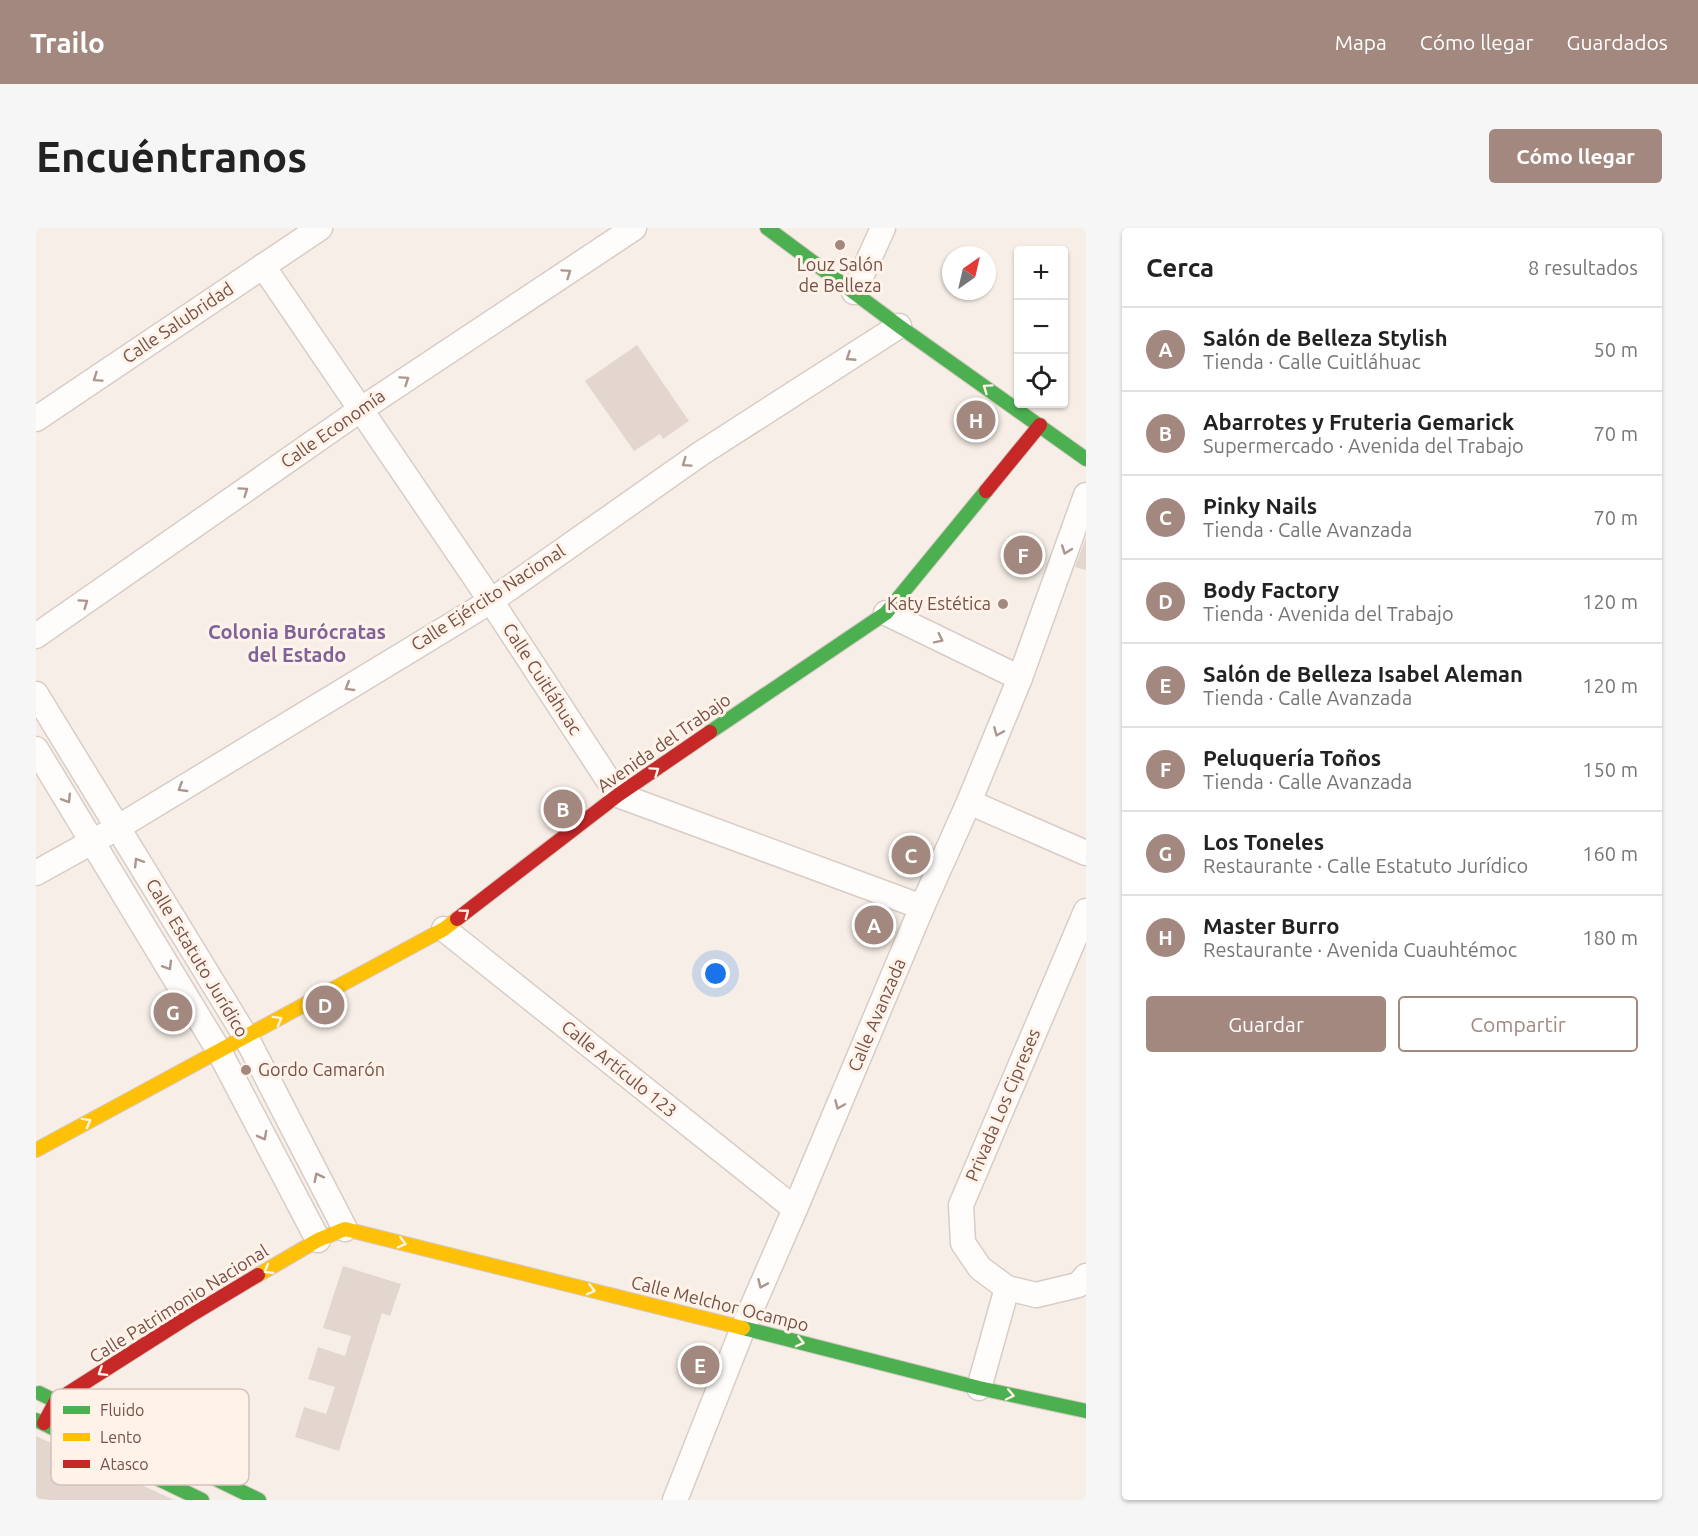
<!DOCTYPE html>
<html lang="es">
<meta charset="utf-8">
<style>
body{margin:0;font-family:Ubuntu,sans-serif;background:#f6f6f6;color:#222}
.controls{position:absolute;right:18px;top:18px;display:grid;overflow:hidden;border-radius:6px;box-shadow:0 2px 4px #0004}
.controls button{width:54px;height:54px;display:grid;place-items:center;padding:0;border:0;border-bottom:2px solid #e0e0e0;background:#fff;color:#222;font:30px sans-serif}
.compass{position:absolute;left:906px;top:18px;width:54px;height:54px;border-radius:50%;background:#fff;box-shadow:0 2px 4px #0004;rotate:34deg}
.you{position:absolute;left:680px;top:746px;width:21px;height:21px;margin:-15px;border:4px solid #fff;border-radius:50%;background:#1a73e8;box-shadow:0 0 0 9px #1a73e833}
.badge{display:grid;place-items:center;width:39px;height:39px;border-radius:50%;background:#a3887f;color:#fff;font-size:20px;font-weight:700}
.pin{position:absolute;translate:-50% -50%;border:3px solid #fff;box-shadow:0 2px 6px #0006}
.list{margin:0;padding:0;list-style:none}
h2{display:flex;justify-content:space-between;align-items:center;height:78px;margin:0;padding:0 24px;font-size:26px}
h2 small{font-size:20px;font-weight:400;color:#767676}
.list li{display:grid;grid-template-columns:39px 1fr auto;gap:18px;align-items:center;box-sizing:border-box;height:84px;padding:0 24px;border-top:2px solid #e0e0e0}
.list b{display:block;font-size:22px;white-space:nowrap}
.list p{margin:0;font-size:20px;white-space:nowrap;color:#767676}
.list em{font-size:20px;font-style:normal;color:#767676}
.actions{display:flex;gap:12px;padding:18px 24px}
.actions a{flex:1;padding:14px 0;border:2px solid #a3887f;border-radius:6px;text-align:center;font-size:21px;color:#a3887f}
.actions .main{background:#a3887f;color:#fff}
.icon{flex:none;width:33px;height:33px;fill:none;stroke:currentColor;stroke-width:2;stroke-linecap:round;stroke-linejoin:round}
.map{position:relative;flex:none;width:1050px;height:1272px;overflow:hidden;border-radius:6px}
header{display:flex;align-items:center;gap:36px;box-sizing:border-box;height:84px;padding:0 30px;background:#a3887f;color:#fff}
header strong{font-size:28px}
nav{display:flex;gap:33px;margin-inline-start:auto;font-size:21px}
.intro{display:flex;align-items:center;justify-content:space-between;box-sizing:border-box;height:144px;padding:0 36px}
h1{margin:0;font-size:42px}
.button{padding:15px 27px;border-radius:6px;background:#a3887f;color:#fff;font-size:21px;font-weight:700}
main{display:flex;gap:36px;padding:0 36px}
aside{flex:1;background:#fff;border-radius:6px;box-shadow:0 2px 4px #0004}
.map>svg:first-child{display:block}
.building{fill:#e3d6cf}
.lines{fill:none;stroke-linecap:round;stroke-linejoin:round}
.street-casing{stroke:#d8ccc6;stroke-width:27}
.fast-casing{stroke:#d7cac4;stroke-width:16}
.slow-casing{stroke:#d7cac4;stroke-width:16}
.jam-casing{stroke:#d7cac4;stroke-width:16}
.street{stroke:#fefdfb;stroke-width:24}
.fast{stroke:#4caf50;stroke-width:14}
.slow{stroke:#ffc107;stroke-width:14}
.jam{stroke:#c62828;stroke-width:14}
.oneway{stroke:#ac968f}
.oneway2{stroke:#fff3e9}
.poi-dot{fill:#a3887f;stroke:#fff3e9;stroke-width:2}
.labels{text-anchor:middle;stroke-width:6;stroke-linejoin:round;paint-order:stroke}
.poi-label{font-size:18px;fill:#765147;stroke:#fff3e9}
.street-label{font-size:18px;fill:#765147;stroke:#fff3e9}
.neighbourhood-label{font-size:20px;font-weight:bold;fill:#80629a;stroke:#fff3e9}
.key{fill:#fff3e9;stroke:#d6c2b8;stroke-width:1.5}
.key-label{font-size:16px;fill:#765147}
</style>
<header>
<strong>Trailo</strong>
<nav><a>Mapa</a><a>Cómo llegar</a><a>Guardados</a></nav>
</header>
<div class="intro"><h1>Encuéntranos</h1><a class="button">Cómo llegar</a></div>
<main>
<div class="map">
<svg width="1050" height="1272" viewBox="0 0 1050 1272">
<rect width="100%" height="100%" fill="#f7efe7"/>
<g class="building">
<polygon points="601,117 653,193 627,211 624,206 598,223 549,153"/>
<polygon points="1050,310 1050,342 1039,339"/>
<polygon points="307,1038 365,1056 354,1088 346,1085 303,1223 259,1209 268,1179 290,1186 299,1159 272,1151 282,1119 309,1128 315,1108 287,1100"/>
<polygon points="0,1208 138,1272 13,1272 0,1270"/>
</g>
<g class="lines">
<g class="street-casing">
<g id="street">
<polyline points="227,38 455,373 582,567 886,679"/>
<polyline points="818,64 847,0"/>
<polyline points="0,191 284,0"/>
<polyline points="850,385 984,450"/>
<polyline points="0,408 324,182 598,0"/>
<polyline points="0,466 210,809 309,1001"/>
<polyline points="0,521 183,823 282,1012"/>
<polyline points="933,574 1050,625"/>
<polyline points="0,645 81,600 455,373 664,226 863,98"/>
<polyline points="1050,683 925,977 927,1015 944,1040 971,1060 1000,1067 1042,1057 1050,1048"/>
<polyline points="408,701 759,981"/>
<polyline points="943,1160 971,1060"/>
<polyline points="639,1272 707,1100 759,981 886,679 933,574 984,450 1050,267"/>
</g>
</g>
<g class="fast-casing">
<g id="fast">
<polyline points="731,0 863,98 1050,231"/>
<polyline points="674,504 850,385 950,263"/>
<polyline points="707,1100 943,1160 1050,1183"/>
<polyline points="3,1165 223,1272"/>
<polyline points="0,1192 166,1272"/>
</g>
</g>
<g class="slow-casing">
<g id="slow">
<polyline points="0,922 408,701 421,691"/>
<polyline points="222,1047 282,1012 309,1001 707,1100"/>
</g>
</g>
<g class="jam-casing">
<g id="jam">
<polyline points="950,263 1004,197"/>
<polyline points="421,691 582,567 674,504"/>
<polyline points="8,1195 20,1173 152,1089 222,1047"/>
</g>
</g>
<use href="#street" class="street"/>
<use href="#fast" class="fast"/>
<use href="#slow" class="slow"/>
<use href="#jam" class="jam"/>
</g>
<defs><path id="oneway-chevron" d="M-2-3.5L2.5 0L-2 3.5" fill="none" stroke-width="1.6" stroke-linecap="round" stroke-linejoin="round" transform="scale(1.5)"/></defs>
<g class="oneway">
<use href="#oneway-chevron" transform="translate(531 45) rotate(-34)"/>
<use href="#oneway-chevron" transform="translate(814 129) rotate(147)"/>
<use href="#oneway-chevron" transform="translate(61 150) rotate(146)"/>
<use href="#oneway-chevron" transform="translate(369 152) rotate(-34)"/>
<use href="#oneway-chevron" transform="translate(650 235) rotate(145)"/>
<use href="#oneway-chevron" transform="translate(208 263) rotate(-35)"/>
<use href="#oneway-chevron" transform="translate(1030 322) rotate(110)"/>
<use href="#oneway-chevron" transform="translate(48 375) rotate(-35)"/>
<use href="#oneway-chevron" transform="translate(903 411) rotate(26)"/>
<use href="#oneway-chevron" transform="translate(313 459) rotate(149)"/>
<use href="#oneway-chevron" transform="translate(962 504) rotate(113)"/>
<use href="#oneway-chevron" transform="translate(146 560) rotate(149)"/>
<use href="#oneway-chevron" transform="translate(31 571) rotate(58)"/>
<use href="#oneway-chevron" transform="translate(102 634) rotate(-122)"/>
<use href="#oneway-chevron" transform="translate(132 738) rotate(59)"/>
<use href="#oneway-chevron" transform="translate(803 877) rotate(113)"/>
<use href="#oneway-chevron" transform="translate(227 908) rotate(62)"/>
<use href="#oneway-chevron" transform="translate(282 949) rotate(-117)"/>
<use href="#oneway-chevron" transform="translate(726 1056) rotate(114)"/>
</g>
<g class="oneway2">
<use href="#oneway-chevron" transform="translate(951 160) rotate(-145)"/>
<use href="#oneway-chevron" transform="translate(619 543) rotate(-34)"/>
<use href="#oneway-chevron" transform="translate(429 685) rotate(-37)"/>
<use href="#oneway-chevron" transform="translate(242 792) rotate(-29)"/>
<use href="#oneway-chevron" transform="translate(51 894) rotate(-29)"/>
<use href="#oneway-chevron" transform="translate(366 1015) rotate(14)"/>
<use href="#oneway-chevron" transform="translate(232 1042) rotate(149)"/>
<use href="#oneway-chevron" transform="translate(555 1062) rotate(14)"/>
<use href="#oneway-chevron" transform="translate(764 1114) rotate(14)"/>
<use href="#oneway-chevron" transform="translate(66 1144) rotate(148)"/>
<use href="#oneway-chevron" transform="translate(974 1167) rotate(12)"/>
</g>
<g class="poi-dot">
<circle cx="804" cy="17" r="6"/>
<circle cx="967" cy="376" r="6"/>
<circle cx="210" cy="842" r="6"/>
</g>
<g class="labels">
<g class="poi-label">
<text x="804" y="43">Louz Salón<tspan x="804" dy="21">de Belleza</tspan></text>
<text x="955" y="382" text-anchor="end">Katy Estética</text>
<text x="222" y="848" text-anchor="start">Gordo Camarón</text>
</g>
<g class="street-label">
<text transform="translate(142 95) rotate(-34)" y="6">Calle Salubridad</text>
<text transform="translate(297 201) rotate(-35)" y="6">Calle Economía</text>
<text transform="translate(452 370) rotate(-33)" y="6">Calle Ejército Nacional</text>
<text transform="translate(506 451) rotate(57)" y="6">Calle Cuitláhuac</text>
<text transform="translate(628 515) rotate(-35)" y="6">Avenida del Trabajo</text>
<text transform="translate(161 730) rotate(59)" y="6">Calle Estatuto Jurídico</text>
<text transform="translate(841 787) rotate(-67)" y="6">Calle Avanzada</text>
<text transform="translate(583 841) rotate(39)" y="6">Calle Artículo 123</text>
<text transform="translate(967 877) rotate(-67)" y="6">Privada Los Cipreses</text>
<text transform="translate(143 1076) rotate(-32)" y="6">Calle Patrimonio Nacional</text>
<text transform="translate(684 1076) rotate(14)" y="6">Calle Melchor Ocampo</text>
</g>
<g class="neighbourhood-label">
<text x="261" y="411">Colonia Burócratas<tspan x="261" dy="23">del Estado</tspan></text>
</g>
</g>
<rect x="15" y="1161" width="198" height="96" rx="9" class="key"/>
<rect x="27" y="1178" width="27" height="8" fill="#4caf50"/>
<rect x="27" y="1205" width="27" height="8" fill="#ffc107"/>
<rect x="27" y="1232" width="27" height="8" fill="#c62828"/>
<g class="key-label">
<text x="64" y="1188">Fluido</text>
<text x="64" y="1215">Lento</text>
<text x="64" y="1242">Atasco</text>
</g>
</svg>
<div class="controls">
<button>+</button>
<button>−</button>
<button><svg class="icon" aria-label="locate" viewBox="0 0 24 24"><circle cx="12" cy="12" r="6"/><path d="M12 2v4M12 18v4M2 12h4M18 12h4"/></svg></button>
</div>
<svg class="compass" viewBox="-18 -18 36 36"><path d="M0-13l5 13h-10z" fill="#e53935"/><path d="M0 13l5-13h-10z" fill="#767676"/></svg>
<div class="you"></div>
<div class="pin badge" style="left:838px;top:697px">A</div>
<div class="pin badge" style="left:527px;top:581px">B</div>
<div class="pin badge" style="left:875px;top:627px">C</div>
<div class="pin badge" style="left:289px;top:777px">D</div>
<div class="pin badge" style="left:664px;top:1137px">E</div>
<div class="pin badge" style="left:987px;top:327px">F</div>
<div class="pin badge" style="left:137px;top:784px">G</div>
<div class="pin badge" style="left:940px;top:192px">H</div>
</div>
<aside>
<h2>Cerca<small>8 resultados</small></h2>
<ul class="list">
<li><span class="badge">A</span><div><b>Salón de Belleza Stylish</b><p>Tienda · Calle Cuitláhuac</p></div><em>50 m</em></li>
<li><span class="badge">B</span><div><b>Abarrotes y Fruteria Gemarick</b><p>Supermercado · Avenida del Trabajo</p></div><em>70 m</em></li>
<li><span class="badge">C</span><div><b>Pinky Nails</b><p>Tienda · Calle Avanzada</p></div><em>70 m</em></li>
<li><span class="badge">D</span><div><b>Body Factory</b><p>Tienda · Avenida del Trabajo</p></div><em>120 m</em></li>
<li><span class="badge">E</span><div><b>Salón de Belleza Isabel Aleman</b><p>Tienda · Calle Avanzada</p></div><em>120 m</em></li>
<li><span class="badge">F</span><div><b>Peluquería Toños</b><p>Tienda · Calle Avanzada</p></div><em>150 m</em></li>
<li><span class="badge">G</span><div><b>Los Toneles</b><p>Restaurante · Calle Estatuto Jurídico</p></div><em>160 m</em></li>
<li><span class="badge">H</span><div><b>Master Burro</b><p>Restaurante · Avenida Cuauhtémoc</p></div><em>180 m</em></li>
</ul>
<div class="actions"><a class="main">Guardar</a><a>Compartir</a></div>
</aside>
</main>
